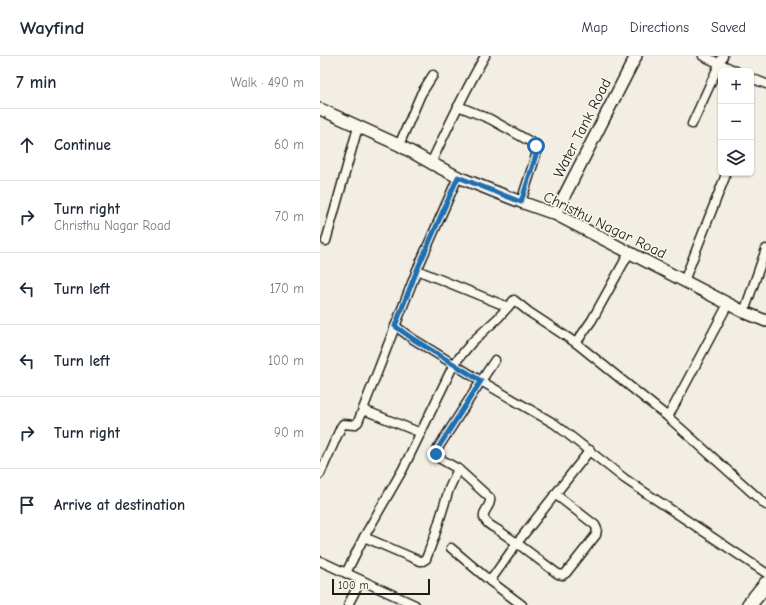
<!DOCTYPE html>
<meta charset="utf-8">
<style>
body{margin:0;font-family:"Comic Neue",sans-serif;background:#f2f2f3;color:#1f2937}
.controls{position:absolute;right:12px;top:12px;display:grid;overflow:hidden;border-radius:6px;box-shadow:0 1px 3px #0004}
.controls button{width:36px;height:36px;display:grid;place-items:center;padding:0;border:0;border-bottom:1px solid #e0e1e3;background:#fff;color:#1f2937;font:20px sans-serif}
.scale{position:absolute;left:12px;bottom:10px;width:98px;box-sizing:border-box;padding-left:4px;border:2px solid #1c1c1c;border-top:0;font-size:11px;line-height:14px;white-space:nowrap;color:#1c1c1c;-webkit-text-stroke:3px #fbf7ec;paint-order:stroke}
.stop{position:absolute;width:12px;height:12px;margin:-9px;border:3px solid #1f6fb2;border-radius:50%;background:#fff}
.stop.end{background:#1f6fb2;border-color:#fff;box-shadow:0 1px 4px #0008}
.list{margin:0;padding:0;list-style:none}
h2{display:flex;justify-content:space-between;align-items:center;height:52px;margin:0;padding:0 16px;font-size:17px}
h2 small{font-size:13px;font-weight:400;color:#747a83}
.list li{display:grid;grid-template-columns:26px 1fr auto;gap:12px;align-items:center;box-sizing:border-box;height:72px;padding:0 16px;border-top:1px solid #e0e1e3}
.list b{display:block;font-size:15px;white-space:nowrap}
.list p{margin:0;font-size:13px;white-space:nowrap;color:#747a83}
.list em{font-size:13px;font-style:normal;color:#747a83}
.icon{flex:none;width:22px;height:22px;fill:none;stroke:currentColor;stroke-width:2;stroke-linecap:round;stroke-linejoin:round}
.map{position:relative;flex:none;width:446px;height:549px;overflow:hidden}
header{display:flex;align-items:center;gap:24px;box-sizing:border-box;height:56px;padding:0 20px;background:#fff;border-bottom:1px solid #e0e1e3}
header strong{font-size:19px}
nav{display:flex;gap:22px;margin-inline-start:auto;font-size:14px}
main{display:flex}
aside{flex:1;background:#fff}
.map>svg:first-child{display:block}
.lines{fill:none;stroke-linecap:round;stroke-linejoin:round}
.street-casing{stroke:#1c1c1c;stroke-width:11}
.secondary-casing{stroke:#1c1c1c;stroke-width:14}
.highway-casing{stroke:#1c1c1c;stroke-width:17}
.street{stroke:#fbf7ec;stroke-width:8}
.secondary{stroke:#fbf7ec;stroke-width:11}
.highway{stroke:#fbf7ec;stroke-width:14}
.route{stroke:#1f6fb2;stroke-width:5}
.labels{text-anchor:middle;stroke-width:3;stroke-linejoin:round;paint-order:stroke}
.street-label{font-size:15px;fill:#1c1c1c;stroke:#fbf7ec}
</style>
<header>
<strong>Wayfind</strong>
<nav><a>Map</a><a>Directions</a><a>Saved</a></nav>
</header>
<main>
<aside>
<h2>7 min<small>Walk · 490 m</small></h2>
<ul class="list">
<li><svg class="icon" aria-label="ahead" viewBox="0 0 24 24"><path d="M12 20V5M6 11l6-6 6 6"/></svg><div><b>Continue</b></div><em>60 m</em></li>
<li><svg class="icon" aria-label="right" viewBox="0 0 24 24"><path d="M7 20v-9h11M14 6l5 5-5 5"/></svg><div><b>Turn right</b><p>Christhu Nagar Road</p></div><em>70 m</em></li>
<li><svg class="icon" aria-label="left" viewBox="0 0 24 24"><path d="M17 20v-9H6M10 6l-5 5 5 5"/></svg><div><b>Turn left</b></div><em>170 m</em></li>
<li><svg class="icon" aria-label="left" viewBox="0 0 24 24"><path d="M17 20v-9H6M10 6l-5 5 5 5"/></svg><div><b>Turn left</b></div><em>100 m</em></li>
<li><svg class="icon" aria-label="right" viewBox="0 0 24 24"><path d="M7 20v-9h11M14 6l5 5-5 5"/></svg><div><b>Turn right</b></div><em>90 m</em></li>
<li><svg class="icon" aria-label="arrive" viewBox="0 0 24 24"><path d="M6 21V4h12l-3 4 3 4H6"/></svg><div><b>Arrive at destination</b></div></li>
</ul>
</aside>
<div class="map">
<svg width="446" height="549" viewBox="0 0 446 549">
<rect width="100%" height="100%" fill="#f2eee4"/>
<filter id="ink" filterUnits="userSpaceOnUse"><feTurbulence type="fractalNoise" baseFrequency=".025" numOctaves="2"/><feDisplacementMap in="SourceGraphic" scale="8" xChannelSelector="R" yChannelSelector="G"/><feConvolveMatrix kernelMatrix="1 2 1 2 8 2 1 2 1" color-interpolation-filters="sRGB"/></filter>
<g filter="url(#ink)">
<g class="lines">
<g class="street-casing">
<g id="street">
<polyline points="383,0 416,15"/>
<polyline points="431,22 446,28"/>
<polyline points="138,50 170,63 211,86 216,90 217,96 201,146"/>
<polyline points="372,68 403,0"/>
<polyline points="79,89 101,38 113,19"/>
<path d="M111,107C128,71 145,34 165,0"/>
<polyline points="6,185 38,71"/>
<polyline points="364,225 405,121"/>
<polyline points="188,251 194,244 209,256 256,287 272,264 309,197"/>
<polyline points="424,256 446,193"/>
<path d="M75,270L93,283L161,325L118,392L116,398L117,401L138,413L170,442C172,450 162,454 164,462C166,468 173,471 178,474C199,488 218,503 238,518L243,519L246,517L276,479L277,473L275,469L235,438"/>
<polyline points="256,287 348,361 446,449"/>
<polyline points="175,304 161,325 235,368 305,423 446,517"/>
<polyline points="44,354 101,377"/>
<polyline points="348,361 408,248"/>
<polyline points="0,418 21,371 23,368 34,369 38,366 97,214 138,121"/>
<polyline points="44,481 100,505 103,505 106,503 115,479 129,433 138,413"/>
<polyline points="131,492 170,525 197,487 270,394"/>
<polyline points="0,505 95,549"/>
<polyline points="26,517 44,481 83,413 134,308 152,286 178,262 188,251 97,214"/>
<polyline points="170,525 202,549"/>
<polyline points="29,549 29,547 41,524"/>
</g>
</g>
<g class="secondary-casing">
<g id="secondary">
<polyline points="0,53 79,89 111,107 138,121 201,146 235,158 424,256 446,265"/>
<polyline points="235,158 316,0"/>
</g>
</g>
<g class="highway-casing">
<polyline id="highway" points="429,549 446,528"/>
</g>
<use href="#street" class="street"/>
<use href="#secondary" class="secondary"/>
<use href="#highway" class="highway"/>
</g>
</g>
<g class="lines" filter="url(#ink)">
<polyline class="route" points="116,398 118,392 161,325 93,283 75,270 97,214 138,121 201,146 217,96 216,90"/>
</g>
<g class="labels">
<g class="street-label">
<text transform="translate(262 72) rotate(-63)" y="5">Water Tank Road</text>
<text transform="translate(285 169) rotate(26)" y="5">Christhu Nagar Road</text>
</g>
</g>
</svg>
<div class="controls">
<button>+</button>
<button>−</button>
<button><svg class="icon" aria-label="layers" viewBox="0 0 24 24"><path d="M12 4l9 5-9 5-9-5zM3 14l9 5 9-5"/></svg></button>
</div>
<div class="scale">100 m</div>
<div class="stop" style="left:216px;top:90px"></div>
<div class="stop end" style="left:116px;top:398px"></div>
</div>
</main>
